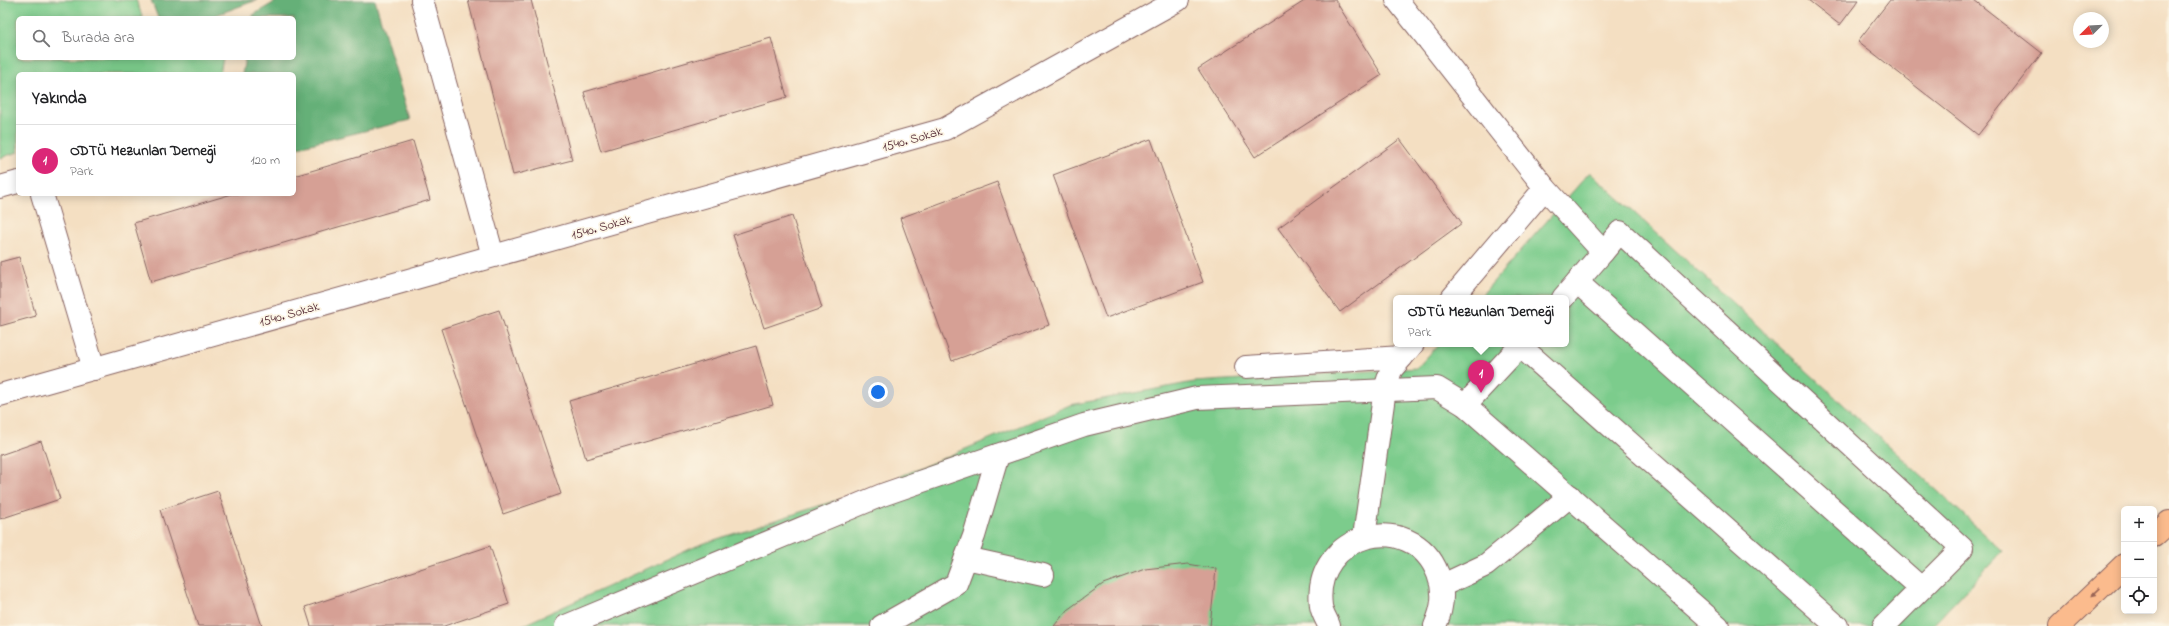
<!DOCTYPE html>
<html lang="tr">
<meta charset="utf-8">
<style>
body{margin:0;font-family:"Indie Flower",sans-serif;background:#f6f6f6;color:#202124}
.controls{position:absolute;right:12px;bottom:12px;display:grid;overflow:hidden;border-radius:6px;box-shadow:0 2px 10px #0003}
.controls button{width:36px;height:36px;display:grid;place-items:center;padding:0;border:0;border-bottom:1px solid #e0e0e0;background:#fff;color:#202124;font:20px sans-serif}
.compass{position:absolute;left:2073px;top:12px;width:36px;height:36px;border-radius:50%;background:#fff;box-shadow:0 2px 10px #0003;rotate:246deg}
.you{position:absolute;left:878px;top:392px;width:14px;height:14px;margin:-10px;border:3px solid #fff;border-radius:50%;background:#1a73e8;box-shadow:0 0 0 6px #1a73e833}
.badge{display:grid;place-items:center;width:26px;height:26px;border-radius:50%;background:#db2777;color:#fff;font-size:13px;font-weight:700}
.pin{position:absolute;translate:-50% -33px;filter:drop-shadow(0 1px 2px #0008)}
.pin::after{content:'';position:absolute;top:21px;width:14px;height:12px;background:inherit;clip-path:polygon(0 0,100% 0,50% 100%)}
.popup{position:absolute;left:1393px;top:295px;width:176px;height:52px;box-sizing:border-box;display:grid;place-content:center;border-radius:6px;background:#fff;filter:drop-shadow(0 1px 3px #0005);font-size:13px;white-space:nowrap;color:#757577}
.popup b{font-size:15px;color:#202124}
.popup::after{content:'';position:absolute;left:50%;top:100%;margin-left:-8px;border:8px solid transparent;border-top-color:#fff}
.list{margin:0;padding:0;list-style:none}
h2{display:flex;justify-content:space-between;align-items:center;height:52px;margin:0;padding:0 16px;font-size:17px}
h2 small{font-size:13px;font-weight:400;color:#757577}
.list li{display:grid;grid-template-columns:26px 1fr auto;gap:12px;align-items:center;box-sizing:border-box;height:72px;padding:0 16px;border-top:1px solid #e0e0e0}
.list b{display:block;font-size:15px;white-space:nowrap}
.list p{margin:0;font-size:13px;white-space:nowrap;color:#757577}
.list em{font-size:13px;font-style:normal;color:#757577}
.icon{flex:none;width:22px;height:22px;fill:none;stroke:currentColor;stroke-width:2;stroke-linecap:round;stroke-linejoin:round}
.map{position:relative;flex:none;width:2169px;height:626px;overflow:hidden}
.search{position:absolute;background:#fff;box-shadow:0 2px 10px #0003;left:16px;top:16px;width:280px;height:44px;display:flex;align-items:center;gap:10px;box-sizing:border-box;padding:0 14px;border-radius:6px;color:#757577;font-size:15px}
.panel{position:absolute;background:#fff;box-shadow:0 2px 10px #0003;left:16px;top:72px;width:280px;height:124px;border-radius:6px}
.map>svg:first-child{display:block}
.green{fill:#7ccc8c;stroke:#63765c}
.forest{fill:#65b078;stroke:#586852}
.building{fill:#d6a095}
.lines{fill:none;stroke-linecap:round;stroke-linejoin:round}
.minor-casing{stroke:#866260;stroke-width:24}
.major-casing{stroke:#866260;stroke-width:24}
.minor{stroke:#fff;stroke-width:22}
.major{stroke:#fbbb8d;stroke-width:22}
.oneway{fill:#9a6557}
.labels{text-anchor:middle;stroke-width:3.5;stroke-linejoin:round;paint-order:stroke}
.street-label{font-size:13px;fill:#4a1f2b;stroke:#fcf5e5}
</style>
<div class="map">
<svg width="2169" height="626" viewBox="0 0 2169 626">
<rect width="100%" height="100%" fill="#fcf5e5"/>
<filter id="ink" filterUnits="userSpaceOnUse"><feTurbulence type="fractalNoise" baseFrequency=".025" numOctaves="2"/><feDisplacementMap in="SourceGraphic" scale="8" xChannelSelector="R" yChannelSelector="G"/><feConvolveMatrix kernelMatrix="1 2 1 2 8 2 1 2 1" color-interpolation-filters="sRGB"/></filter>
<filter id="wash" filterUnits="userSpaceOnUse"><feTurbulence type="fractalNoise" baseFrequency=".012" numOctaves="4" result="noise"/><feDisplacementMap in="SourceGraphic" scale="16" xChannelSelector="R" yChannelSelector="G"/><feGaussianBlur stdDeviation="0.9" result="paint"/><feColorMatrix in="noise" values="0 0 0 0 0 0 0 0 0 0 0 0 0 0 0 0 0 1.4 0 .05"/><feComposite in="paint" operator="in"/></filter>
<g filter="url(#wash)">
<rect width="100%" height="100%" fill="#f4dfc2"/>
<g class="green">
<polygon points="0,0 136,0 143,18 18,18 18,58 223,58 220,74 18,74 18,152 0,158"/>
<polygon points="1590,172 2003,551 1932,626 521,626 699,545 868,490 1070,405 1194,382 1417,368 1439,344 1566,344 1566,298 1479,298"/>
</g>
<g class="forest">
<polygon points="151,0 257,0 208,18 158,18"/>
<polygon points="278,0 375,0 410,120 294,148 294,74 242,74 245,58 294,58 294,18 253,18 253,15"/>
</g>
<g id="blocks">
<g class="building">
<polygon points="468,0 531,0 572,160 513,175"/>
<polygon points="1306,0 1335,0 1382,75 1255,157 1198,69"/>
<polygon points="1808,0 1859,0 1840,25"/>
<polygon points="1890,0 1974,0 2042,53 1978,135 1858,41"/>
<polygon points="771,38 787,97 601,151 584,92"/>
<polygon points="1151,139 1203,282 1106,318 1053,175"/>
<polygon points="1400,139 1462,223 1340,312 1278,228"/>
<polygon points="413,141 430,200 151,282 134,223 232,194 294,194 294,176"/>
<polygon points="997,182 1049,325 952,361 900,218"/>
<polygon points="792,216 822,308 764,328 733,235"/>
<polygon points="19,257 36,316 0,326 0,262"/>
<polygon points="499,310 561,494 503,514 441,329"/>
<polygon points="756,346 773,405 586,459 569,401"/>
<polygon points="41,441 60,499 0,519 0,455"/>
<polygon points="218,491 248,583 262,626 198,626 160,510"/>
<polygon points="490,546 509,604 444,626 311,626 305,607"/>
<polygon points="1188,564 1216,569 1210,626 1054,626 1067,610 1103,584 1145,569"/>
</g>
</g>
</g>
<g filter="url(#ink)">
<use href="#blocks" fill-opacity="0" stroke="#866260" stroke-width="1"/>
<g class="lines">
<g class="minor-casing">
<g id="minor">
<polyline points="422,0 493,256"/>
<polyline points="1397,0 1545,188 1452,298"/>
<polyline points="0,187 18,182"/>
<polyline points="1545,188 1603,252 1563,298"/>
<polyline points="42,194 94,369"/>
<polyline points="1603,252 1620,232 1962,548 1884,626"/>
<polyline points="1577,282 1921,588"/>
<polyline points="1520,346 1837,626"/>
<polyline points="1246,367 1402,357"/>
<polyline points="0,395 945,129 1178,0"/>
<polyline points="1465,405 1522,344"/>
<polyline points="1364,537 1385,389 1391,370 1413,344"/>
<polyline points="966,558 1043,575"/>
<polyline points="1443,585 1486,565 1570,496"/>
<polyline points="566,626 882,495 1084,425 1197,398 1437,388 1465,405 1718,626"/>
<polyline points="882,626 956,584 974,536 998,455"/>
<path d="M1329,626C1327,620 1322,613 1321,606C1312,533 1412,507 1438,574C1445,592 1443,608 1435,626"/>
</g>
</g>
<g class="major-casing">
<g id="major">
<polyline points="2154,536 2169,522"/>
<polyline points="2060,626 2124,565"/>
</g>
</g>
<use href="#minor" class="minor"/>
<use href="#major" class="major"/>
</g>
<defs><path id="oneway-solid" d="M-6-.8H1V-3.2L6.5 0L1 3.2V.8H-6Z"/></defs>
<use class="oneway" href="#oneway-solid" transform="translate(2096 592) rotate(136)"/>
</g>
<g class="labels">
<g class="street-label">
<text transform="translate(912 138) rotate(-16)" y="5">1540. Sokak</text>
<text transform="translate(601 226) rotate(-16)" y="5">1540. Sokak</text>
<text transform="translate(289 313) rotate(-16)" y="5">1540. Sokak</text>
</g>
</g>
</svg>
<div class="controls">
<button>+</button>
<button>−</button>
<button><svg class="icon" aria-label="locate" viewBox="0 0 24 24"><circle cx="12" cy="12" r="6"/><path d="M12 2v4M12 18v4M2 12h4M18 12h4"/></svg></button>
</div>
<svg class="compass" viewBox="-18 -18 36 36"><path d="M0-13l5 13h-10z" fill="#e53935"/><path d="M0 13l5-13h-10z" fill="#757577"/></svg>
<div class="you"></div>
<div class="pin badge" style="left:1481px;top:393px">1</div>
<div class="popup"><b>ODTÜ Mezunları Derneği</b>Park</div>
<div class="search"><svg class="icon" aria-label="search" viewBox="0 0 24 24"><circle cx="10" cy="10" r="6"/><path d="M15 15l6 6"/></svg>Burada ara</div>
<section class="panel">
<h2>Yakında<small></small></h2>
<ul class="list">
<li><span class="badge">1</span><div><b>ODTÜ Mezunları Derneği</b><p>Park</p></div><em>120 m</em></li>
</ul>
</section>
</div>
